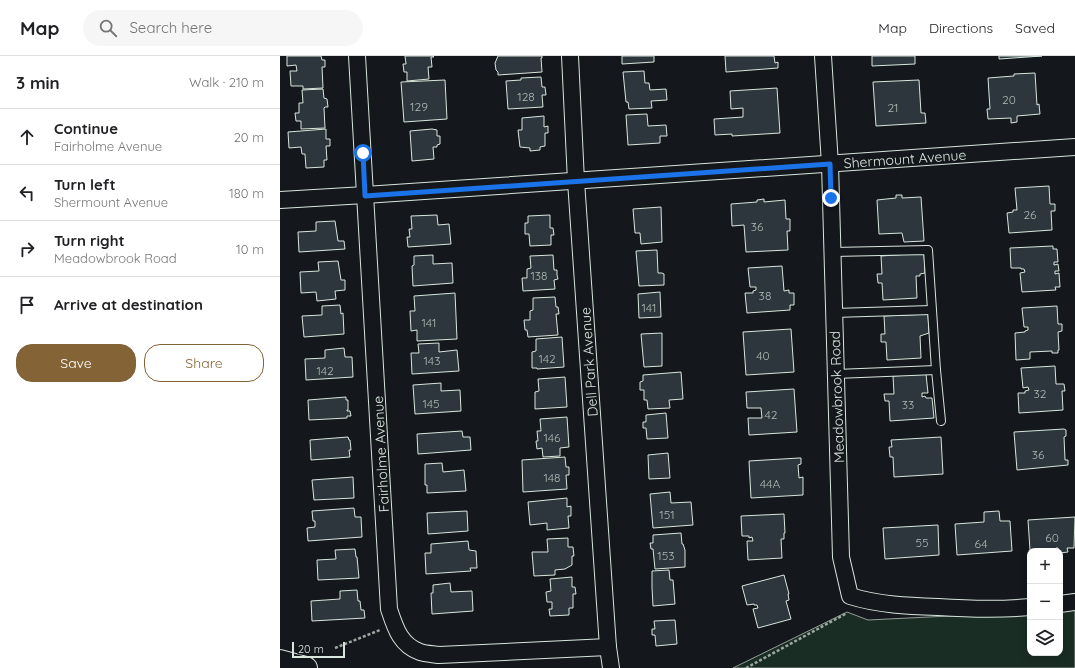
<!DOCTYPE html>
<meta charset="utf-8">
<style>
body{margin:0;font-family:Quicksand,sans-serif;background:#f6f6f6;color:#202124}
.controls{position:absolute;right:12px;bottom:12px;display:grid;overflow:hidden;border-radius:8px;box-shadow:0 2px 10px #0003}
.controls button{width:36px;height:36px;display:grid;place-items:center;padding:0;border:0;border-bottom:1px solid #e0e0e0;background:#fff;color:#202124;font:20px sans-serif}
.scale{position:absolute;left:12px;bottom:10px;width:53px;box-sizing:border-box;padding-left:4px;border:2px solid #d8e6dc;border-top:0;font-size:11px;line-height:14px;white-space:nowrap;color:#d8e6dc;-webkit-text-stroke:3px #14181c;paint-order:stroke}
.stop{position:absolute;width:12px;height:12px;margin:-9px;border:3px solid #1a73e8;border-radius:50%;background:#fff}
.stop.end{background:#1a73e8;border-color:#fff;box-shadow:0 1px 4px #0008}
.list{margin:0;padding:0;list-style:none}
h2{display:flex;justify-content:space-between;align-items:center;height:52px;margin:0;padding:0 16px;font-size:17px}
h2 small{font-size:13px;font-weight:400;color:#757577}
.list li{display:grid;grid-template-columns:26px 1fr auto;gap:12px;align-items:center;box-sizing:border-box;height:56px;padding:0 16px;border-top:1px solid #e0e0e0}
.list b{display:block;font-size:15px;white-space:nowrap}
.list p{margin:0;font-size:13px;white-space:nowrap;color:#757577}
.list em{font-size:13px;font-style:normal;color:#757577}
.actions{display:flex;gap:8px;padding:12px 16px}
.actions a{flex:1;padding:9px 0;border:1px solid #846436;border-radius:16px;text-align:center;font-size:14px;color:#846436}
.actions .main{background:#846436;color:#fff}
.icon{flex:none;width:22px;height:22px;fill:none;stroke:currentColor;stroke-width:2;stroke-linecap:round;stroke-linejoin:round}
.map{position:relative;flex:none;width:795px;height:612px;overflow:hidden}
header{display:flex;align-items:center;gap:24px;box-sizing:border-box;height:56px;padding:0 20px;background:#fff;border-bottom:1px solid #e0e0e0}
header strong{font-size:19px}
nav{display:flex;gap:22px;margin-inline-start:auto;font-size:14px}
.search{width:280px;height:36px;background:#f6f6f6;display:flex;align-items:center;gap:10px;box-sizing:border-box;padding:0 14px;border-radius:22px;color:#757577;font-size:15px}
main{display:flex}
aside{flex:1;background:#fff}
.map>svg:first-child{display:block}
.park{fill:#1a2d24;stroke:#939e99}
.building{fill:#2c363c;stroke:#d8e6dc}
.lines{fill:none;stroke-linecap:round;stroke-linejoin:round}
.service-casing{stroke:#d8e6dc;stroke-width:10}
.minor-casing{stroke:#d8e6dc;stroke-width:18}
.motorway-casing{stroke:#d8e6dc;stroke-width:24}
.path{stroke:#9da8a2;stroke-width:2.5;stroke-dasharray:3 2;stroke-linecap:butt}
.service{stroke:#14181c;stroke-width:8}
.minor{stroke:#14181c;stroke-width:16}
.motorway{stroke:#14181c;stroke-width:22}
.route{stroke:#1a73e8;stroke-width:5}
.labels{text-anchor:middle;stroke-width:3;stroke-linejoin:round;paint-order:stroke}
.number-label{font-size:12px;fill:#adbab4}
.street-label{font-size:14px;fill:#d8e6dc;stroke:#14181c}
</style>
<header>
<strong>Map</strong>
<div class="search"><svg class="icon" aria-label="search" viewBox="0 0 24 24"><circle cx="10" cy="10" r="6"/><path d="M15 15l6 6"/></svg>Search here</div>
<nav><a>Map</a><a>Directions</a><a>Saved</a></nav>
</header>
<main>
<aside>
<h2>3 min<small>Walk · 210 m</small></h2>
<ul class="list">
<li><svg class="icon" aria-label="ahead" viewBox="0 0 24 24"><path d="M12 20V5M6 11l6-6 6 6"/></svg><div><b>Continue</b><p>Fairholme Avenue</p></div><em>20 m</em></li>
<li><svg class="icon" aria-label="left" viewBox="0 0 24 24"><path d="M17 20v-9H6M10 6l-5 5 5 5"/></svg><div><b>Turn left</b><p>Shermount Avenue</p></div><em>180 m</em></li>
<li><svg class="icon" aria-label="right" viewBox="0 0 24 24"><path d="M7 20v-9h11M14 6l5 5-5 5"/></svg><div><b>Turn right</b><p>Meadowbrook Road</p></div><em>10 m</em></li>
<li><svg class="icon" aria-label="arrive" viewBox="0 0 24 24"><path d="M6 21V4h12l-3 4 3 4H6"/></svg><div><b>Arrive at destination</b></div></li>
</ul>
<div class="actions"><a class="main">Save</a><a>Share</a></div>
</aside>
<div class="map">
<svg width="795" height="612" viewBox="0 0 795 612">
<rect width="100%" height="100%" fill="#14181c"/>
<polygon class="park" points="795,554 795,612 453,612 567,556 588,564 750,556 750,597 780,597 780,555"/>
<g class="building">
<polygon points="7,0 41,0 42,4 45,4 45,11 42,11 43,32 23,33 23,30 11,30 10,15 17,15 16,9 7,10"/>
<polygon points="125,0 153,0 154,1 151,1 152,11 148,11 149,23 127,25 127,16 124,16 123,8 126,8"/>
<polygon points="218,0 262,0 262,2 261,2 262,16 218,19 218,16 216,14 215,7"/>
<polygon points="342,0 374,0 374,6 342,8"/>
<polygon points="445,0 494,0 495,7 498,6 498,12 446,16"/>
<polygon points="592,0 635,0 635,8 592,10"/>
<polygon points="719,0 762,0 719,3"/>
<polygon points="364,15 365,27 369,27 370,34 386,33 387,44 371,45 372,52 349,53 348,46 346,46 343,16"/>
<polygon points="755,17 757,49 759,48 760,58 737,60 737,66 731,67 731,62 708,63 707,53 710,53 708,22 734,20 734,18"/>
<polygon points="261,21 262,31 265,31 266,39 262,39 263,51 228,53 226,25 241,24 241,22"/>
<polygon points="165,24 167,63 124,66 121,26"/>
<polygon points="639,24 641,57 645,57 646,67 596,70 593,26"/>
<polygon points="497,32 500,77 452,80 452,78 435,79 434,63 463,61 463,52 451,53 450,35"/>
<polygon points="43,33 44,42 47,43 48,51 45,51 44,52 45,72 21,73 21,65 16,65 15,57 19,57 19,47 23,47 22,34"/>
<polygon points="367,58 368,70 386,69 387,80 380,80 380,87 348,89 346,59"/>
<polygon points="264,60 264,71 268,70 268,77 265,77 265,90 260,91 260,94 250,95 250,92 240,91 238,74 242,74 242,62"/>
<polygon points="46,73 46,83 50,83 50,90 46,90 47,104 44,104 44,111 26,112 25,98 22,98 21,91 9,92 8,76"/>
<polygon points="152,73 157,74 157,80 160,80 160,88 157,89 157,91 153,91 154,103 132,105 130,75"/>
<polygon points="769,130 770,148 775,148 775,155 771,155 772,174 729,177 727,157 733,156 733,154 737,154 735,132"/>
<polygon points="616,139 622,139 622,142 641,141 644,185 624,186 622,177 599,178 597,144 616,142"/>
<polygon points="484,143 484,146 505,144 506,163 510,163 510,175 507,175 508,194 466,196 464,169 452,170 451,148 477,146 477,144"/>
<polygon points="381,151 382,186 361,188 360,177 355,177 353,153"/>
<polygon points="157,159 158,169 169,168 171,188 128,191 127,181 130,181 129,173 132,173 131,160"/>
<polygon points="270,159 270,172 273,172 274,179 271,179 271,189 250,190 249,178 245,178 245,167 248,167 248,160"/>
<polygon points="55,165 58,185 64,185 65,193 19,196 18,176 36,175 36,166"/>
<polygon points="773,190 773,193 777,193 778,206 774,206 774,209 778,208 779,215 775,215 775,218 779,217 780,231 775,231 776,234 742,236 740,217 745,216 744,213 741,213 741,212 731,212 730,192"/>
<polygon points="377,194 378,217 382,217 384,218 384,229 359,230 356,195"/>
<polygon points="644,197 645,217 640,218 640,220 636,220 637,242 603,244 602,227 598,227 597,218 602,218 601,200"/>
<polygon points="153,199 153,208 172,207 173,227 133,230 132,210 134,209 134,200"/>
<polygon points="273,199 274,214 277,214 277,219 278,223 274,224 275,233 243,235 242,222 247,222 247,213 251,212 250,200"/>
<polygon points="58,205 61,224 65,224 65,234 55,235 56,243 37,245 36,236 21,237 20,216 39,215 38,206"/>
<polygon points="502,210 504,235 509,234 509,237 514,237 514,249 510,249 510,254 467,257 465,237 473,237 473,235 476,234 476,231 470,231 468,212"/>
<polygon points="380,236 381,261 359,262 358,238"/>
<polygon points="175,237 177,283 137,285 137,274 131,275 130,255 135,255 134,240"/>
<polygon points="275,241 276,251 278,251 279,258 276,258 278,279 248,281 247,274 245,274 244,264 250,264 250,255 253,254 253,242"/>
<polygon points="60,249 61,258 63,257 64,278 24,281 22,260 42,259 42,250"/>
<polygon points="777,250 778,268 782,268 782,275 778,276 779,294 778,294 778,297 772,297 772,295 750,296 750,303 736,304 735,277 745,276 745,275 748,274 748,271 744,271 742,252"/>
<polygon points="648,258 649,277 640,280 641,302 607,304 606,286 601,286 601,278 605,278 604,260"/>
<polygon points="511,273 514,316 466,319 463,276"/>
<polygon points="382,277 382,310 364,311 361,278"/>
<polygon points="282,281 284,311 257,313 257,312 252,312 252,296 256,295 256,283"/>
<polygon points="159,287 159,296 177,294 179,315 132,318 131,297 139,297 138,288"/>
<polygon points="64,292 65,301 72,301 73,321 26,324 25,303 45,302 45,294"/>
<polygon points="775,310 776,328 784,328 785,335 782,335 783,354 739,357 738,337 745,337 745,335 749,334 748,331 743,332 741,312"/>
<polygon points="401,316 403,343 389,344 390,352 368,353 367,344 364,344 364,334 360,334 360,326 363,325 363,319"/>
<polygon points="646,318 648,337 642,337 642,341 645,340 646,342 652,342 654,362 610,365 609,345 605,345 604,338 614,338 613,320"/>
<polygon points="285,321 287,351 255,353 255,336 259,335 258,323"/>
<polygon points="161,327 161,335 180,334 181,355 135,358 133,329"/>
<polygon points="514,333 517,376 469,379 468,362 482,362 481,352 467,352 466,336"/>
<polygon points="66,341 66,344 68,344 68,354 67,354 67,355 70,355 71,360 67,360 67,362 29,364 28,344"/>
<polygon points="386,357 388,382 367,383 366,372 363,372 363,366 366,366 366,359"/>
<polygon points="287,361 289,391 280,392 280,400 263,401 262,392 257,393 256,385 258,385 257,375 261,375 260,363"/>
<polygon points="784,373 786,374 786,380 784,381 785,404 788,404 788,409 737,414 734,376"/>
<polygon points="182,375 183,381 190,381 191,394 138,398 137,378"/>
<polygon points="68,381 69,384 70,384 71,394 69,394 70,401 31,404 30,384"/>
<polygon points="661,381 663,418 614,421 613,401 610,401 609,391 612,391 611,384"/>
<polygon points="388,397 390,422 369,423 368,399"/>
<polygon points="285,401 286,411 289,411 289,419 286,419 287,433 243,436 242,404"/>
<polygon points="519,402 521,402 521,408 518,409 519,422 523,421 523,439 471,442 469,405"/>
<polygon points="162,407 163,416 184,414 186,435 147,437 147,429 145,429 145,408"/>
<polygon points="73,421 74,442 34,444 32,424"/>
<polygon points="390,436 391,447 411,446 413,469 373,472 370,438"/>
<polygon points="287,442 287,451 291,450 291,460 288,460 289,472 267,474 267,467 250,469 248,446"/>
<polygon points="74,452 75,461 81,461 82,481 28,485 27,472 35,471 35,465 33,465 32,455"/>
<polygon points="187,455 188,475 148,478 147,457"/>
<polygon points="719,455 720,465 730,465 732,495 677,499 675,468 704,466 704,456"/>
<polygon points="504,458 505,477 504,477 504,483 501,483 502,502 468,504 467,485 473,485 472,481 469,482 469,480 462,480 461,460"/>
<polygon points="795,461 794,492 787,492 788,496 780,497 778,492 776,492 776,495 760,493 758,494 758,495 750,494 748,464"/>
<polygon points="658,469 659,499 605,503 603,472"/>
<polygon points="401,477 402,488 403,488 405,494 405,511 375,513 373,493 371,493 370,487 373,487 373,479"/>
<polygon points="288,482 288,491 293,491 294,500 292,500 292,509 285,513 275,514 275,519 254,520 252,496 268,496 267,483"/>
<polygon points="188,485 189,494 196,495 197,512 190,512 191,515 146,518 145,497 151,497 151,488"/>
<polygon points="75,493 76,501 77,501 79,522 38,524 37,504 56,503 55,494"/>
<polygon points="389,514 390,524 393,524 395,548 373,550 372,532 372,515"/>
<polygon points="504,519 509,538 508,538 509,544 506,545 511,563 478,572 473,553 478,552 477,549 474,549 474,548 467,549 462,530"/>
<polygon points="292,521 292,531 295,531 296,538 293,538 293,552 289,552 289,559 270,560 269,553 272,553 272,546 267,546 266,536 271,535 270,523"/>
<polygon points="170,527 171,536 192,535 193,555 152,558 151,537 153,537 153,529"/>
<polygon points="77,534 78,545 80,545 81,554 84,554 85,562 32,565 31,545 60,543 60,535"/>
<polygon points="395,564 397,588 376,590 375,579 372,579 372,573 375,573 374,565"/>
</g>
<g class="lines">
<g class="service-casing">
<g id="service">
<polyline points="553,196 648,194 656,314 556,318"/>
<polyline points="554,257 651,254"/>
<polyline points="656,314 661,365"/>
</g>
</g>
<g class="minor-casing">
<g id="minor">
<path d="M77,0L109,553C115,571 120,589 140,596C146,598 153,598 159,599L328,591"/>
<polyline points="290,0 296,125 328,591 331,612"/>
<path d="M543,0L550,108L561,501L570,540C599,549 628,550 658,551C689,553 719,554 750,551"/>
<polyline points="0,144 85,139 795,91"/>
<polyline points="780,548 795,546"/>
</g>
</g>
<g class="motorway-casing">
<polyline id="motorway" points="0,605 26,612"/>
</g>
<g class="path">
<polyline points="55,592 100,574"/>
<polyline points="466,612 567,557"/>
</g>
<use href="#service" class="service"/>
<use href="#minor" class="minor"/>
<use href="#motorway" class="motorway"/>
</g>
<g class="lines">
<polyline class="route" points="83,97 85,140 550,108 551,142"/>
</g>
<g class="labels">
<g class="number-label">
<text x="246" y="45">128</text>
<text x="729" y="48">20</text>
<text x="139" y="55">129</text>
<text x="613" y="56">21</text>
<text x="750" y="163">26</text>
<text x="477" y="175">36</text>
<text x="259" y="224">138</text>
<text x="485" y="244">38</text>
<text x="369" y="256">141</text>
<text x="149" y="271">141</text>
<text x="483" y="304">40</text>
<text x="267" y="307">142</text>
<text x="152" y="309">143</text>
<text x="45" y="319">142</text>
<text x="760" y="342">32</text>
<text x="151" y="352">145</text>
<text x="628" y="353">33</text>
<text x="491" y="363">42</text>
<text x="272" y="386">146</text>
<text x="758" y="403">36</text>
<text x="272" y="426">148</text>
<text x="490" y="432">44A</text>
<text x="387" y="463">151</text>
<text x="772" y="486">60</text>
<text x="642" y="491">55</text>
<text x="701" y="492">64</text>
<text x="386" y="504">153</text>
</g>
<g class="street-label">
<text transform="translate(625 103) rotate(-4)" y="5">Shermount Avenue</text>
<text transform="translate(309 306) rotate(-94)" y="5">Dell Park Avenue</text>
<text transform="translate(557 341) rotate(-92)" y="5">Meadowbrook Road</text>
<text transform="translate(101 398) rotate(-93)" y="5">Fairholme Avenue</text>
</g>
</g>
</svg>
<div class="controls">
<button>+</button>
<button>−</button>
<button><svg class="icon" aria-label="layers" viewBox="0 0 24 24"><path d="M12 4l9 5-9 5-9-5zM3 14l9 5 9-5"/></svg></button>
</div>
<div class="scale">20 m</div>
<div class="stop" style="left:83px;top:97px"></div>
<div class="stop end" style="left:551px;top:142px"></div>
</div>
</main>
